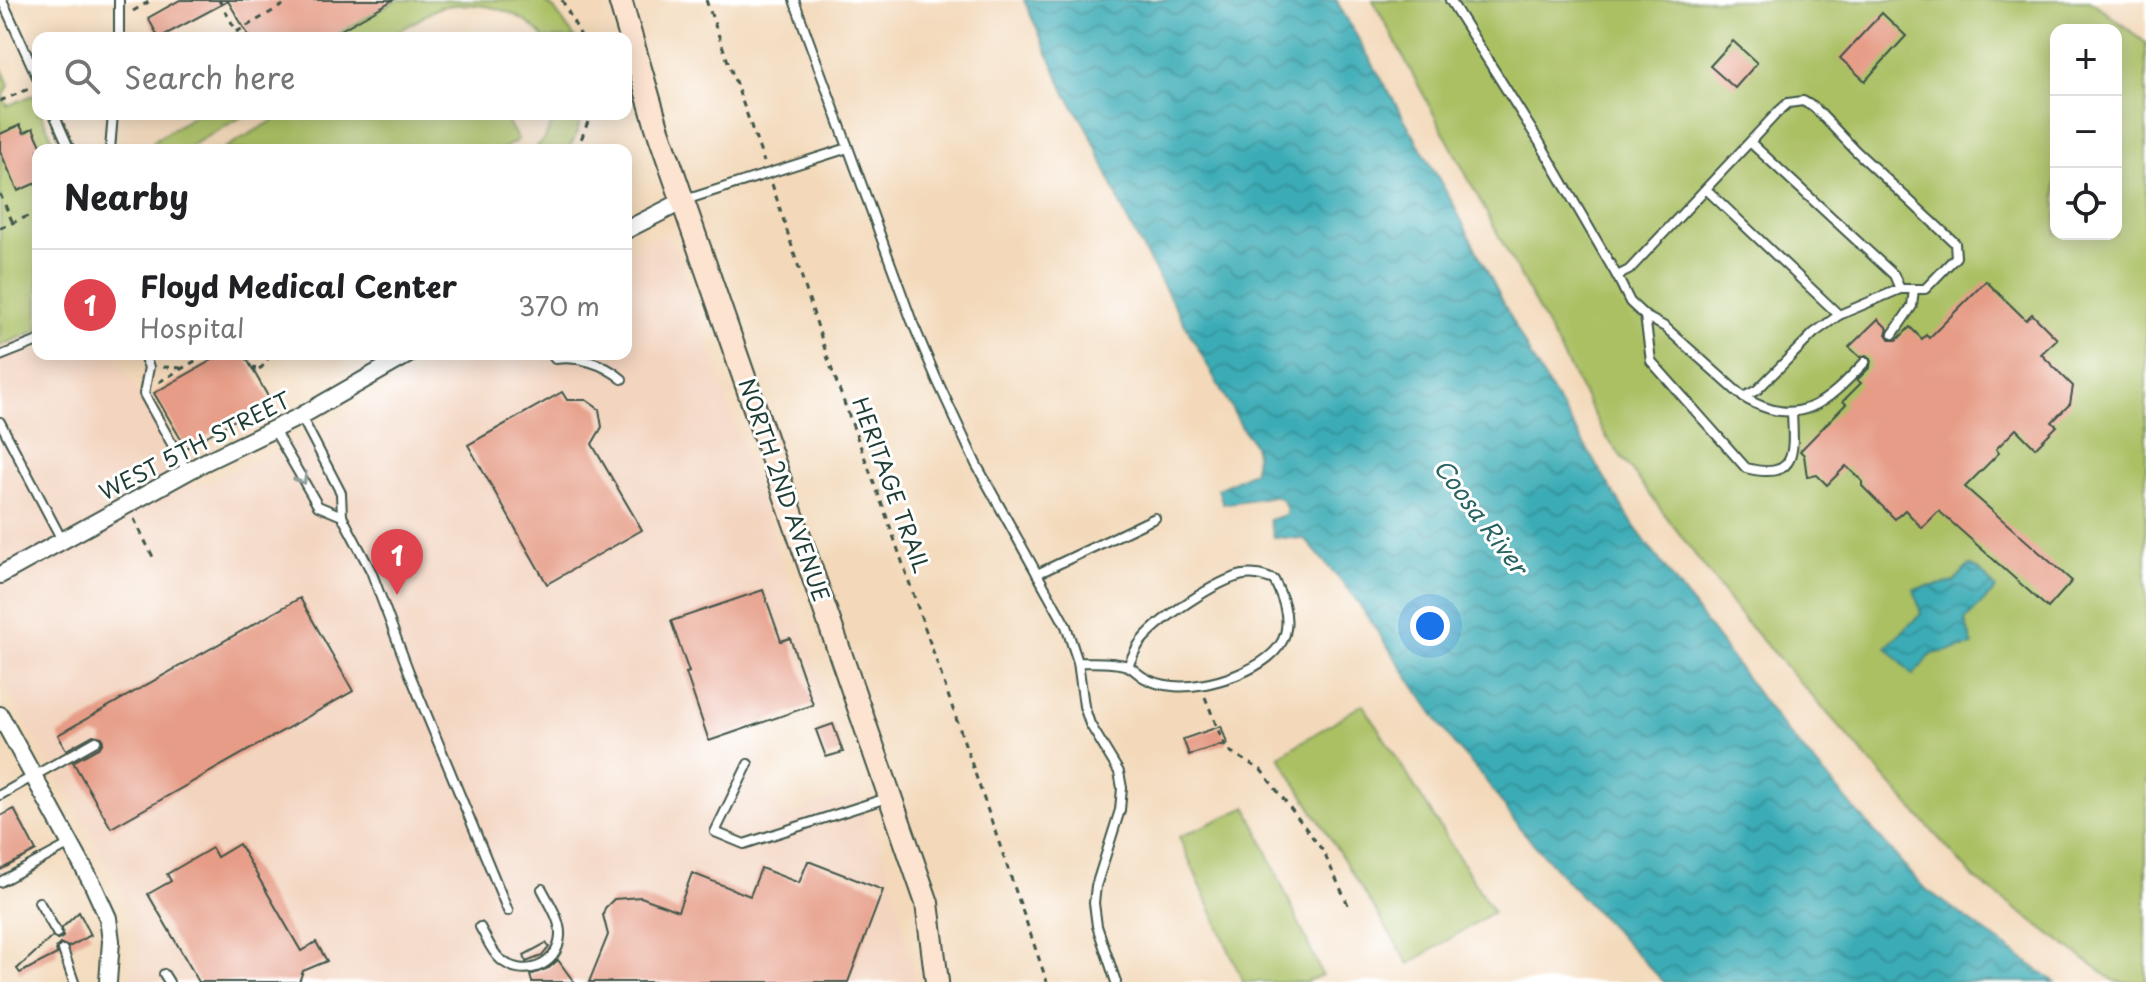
<!DOCTYPE html>
<meta charset="utf-8">
<style>
body{margin:0;font-family:"Playpen Sans",sans-serif;background:#f2f2f2;color:#202124}
.controls{position:absolute;right:24px;top:24px;display:grid;overflow:hidden;border-radius:16px;box-shadow:0 4px 20px #0003}
.controls button{width:72px;height:72px;display:grid;place-items:center;padding:0;border:0;border-bottom:2px solid #e0e0e0;background:#fff;color:#202124;font:40px sans-serif}
.you{position:absolute;left:1430px;top:626px;width:28px;height:28px;margin:-20px;border:6px solid #fff;border-radius:50%;background:#1a73e8;box-shadow:0 0 0 12px #1a73e833}
.badge{display:grid;place-items:center;width:52px;height:52px;border-radius:50%;background:#111827;color:#fff;font-size:26px;font-weight:700}
.pin{position:absolute;translate:-50% -66px;filter:drop-shadow(0 2px 4px #0008)}
.pin::after{content:'';position:absolute;top:42px;width:28px;height:24px;background:inherit;clip-path:polygon(0 0,100% 0,50% 100%)}
.list{margin:0;padding:0;list-style:none}
h2{display:flex;justify-content:space-between;align-items:center;height:104px;margin:0;padding:0 32px;font-size:34px}
h2 small{font-size:26px;font-weight:400;color:#757577}
.list li{display:grid;grid-template-columns:52px 1fr auto;gap:24px;align-items:center;box-sizing:border-box;height:112px;padding:0 32px;border-top:2px solid #e0e0e0}
.list b{display:block;font-size:30px;white-space:nowrap}
.list p{margin:0;font-size:26px;white-space:nowrap;color:#757577}
.list em{font-size:26px;font-style:normal;color:#757577}
.icon{flex:none;width:44px;height:44px;fill:none;stroke:currentColor;stroke-width:2;stroke-linecap:round;stroke-linejoin:round}
.map{position:relative;flex:none;width:2146px;height:982px;overflow:hidden}
.search{position:absolute;background:#fff;box-shadow:0 4px 20px #0003;left:32px;top:32px;width:600px;height:88px;display:flex;align-items:center;gap:20px;box-sizing:border-box;padding:0 28px;border-radius:16px;color:#757577;font-size:30px}
.panel{position:absolute;background:#fff;box-shadow:0 4px 20px #0003;left:32px;top:144px;width:600px;height:216px;border-radius:16px}
.map>svg:first-child{display:block}
.built{fill:#f3d4bf}
.green{fill:#aac064;stroke:#647e4c;stroke-width:2;fill-rule:evenodd}
.water{fill:url(#water-waves);stroke:#2d7475;stroke-width:2}
.building{fill:#e69c86}
.lines{fill:none;stroke-linecap:round;stroke-linejoin:round}
.service-casing{stroke:#3f5448;stroke-width:12}
.minor-casing{stroke:#3f5448;stroke-width:20}
.secondary-casing{stroke:#3f5448;stroke-width:26}
.path{stroke:#3f5448;stroke-width:3;stroke-dasharray:6 6;stroke-linecap:butt}
.service{stroke:#fff;stroke-width:8}
.minor{stroke:#fff;stroke-width:16}
.secondary{stroke:#fde4d1;stroke-width:22}
.oneway{stroke:#8f9e9a}
.labels{text-anchor:middle;stroke-width:6;stroke-linejoin:round;paint-order:stroke}
.street-label{font-size:22px;fill:#1f3d34;stroke:#fff}
.water-label{font-size:24px;font-style:italic;fill:#296462;stroke:#fff}
</style>
<div class="map">
<svg width="2146" height="982" viewBox="0 0 2146 982">
<defs>
<pattern id="water-waves" width="16" height="10" patternUnits="userSpaceOnUse" patternTransform="scale(2)"><rect width="16" height="10" fill="#3bacb6"/><path d="M0 5q4-4 8 0t8 0" fill="none" stroke="#318d95"/></pattern>
</defs>
<rect width="100%" height="100%" fill="#fff"/>
<filter id="ink" filterUnits="userSpaceOnUse"><feTurbulence type="fractalNoise" baseFrequency=".0125" numOctaves="2"/><feDisplacementMap in="SourceGraphic" scale="16" xChannelSelector="R" yChannelSelector="G"/><feConvolveMatrix kernelMatrix="1 2 1 2 8 2 1 2 1" color-interpolation-filters="sRGB"/></filter>
<filter id="wash" filterUnits="userSpaceOnUse"><feTurbulence type="fractalNoise" baseFrequency=".006" numOctaves="4" result="noise"/><feDisplacementMap in="SourceGraphic" scale="32" xChannelSelector="R" yChannelSelector="G"/><feGaussianBlur stdDeviation="1.8" result="paint"/><feColorMatrix in="noise" values="0 0 0 0 0 0 0 0 0 0 0 0 0 0 0 0 0 1.4 0 .05"/><feComposite in="paint" operator="in"/></filter>
<g filter="url(#wash)">
<rect width="100%" height="100%" fill="#f3d9ba"/>
<polygon class="built" points="663,236 672,242 679,257 829,703 748,726 769,797 777,809 792,815 859,788 869,830 880,842 892,882 916,982 129,982 137,952 134,933 120,886 0,676 0,350 38,333 38,354 114,354 195,488 319,431 452,354 626,354 626,253 652,239"/>
<g class="green">
<path d="M397,0H542L554,9L575,38H544C519,8 478,0 440,7C422,16 405,30 386,37C370,42 346,38 330,38Z"/>
<path d="M1373,0H2090L2146,43V982H2116L1976,880L1745,621L1605,435ZM2056,30H2116V234H2056Z"/>
<polygon points="0,65 9,85 3,97 7,106 33,95 38,106 38,114 41,114 58,150 38,150 38,330 0,346"/>
<polygon points="197,114 247,114 183,150 147,150 155,140"/>
<polygon points="285,114 503,114 518,140 501,150 221,150"/>
<polygon points="556,114 583,114 574,140 567,150 534,150 545,138"/>
<polygon points="1363,704 1493,912 1409,964 1279,756"/>
<polygon points="1247,807 1322,975 1305,982 1243,982 1179,837"/>
</g>
<g class="water">
<path d="M1024,0H1336L1452,202L1531,357L1634,526L1781,725L1923,887L2055,982H1664L1572,887L1518,826L1484,778L1453,743L1352,594L1311,546L1304,539L1274,537L1269,520L1285,515L1287,510L1282,499L1274,496L1223,504L1218,489L1253,472C1258,455 1257,445 1245,433L1128,222L1090,133L1066,94Z"/>
<polygon points="1969,565 1981,571 1996,589 1965,620 1973,646 1932,654 1913,675 1886,647 1921,614 1914,589 1954,582"/>
</g>
<g id="blocks">
<g class="building">
<polygon points="180,0 393,0 327,38 250,38 228,1 159,38 148,18"/>
<polygon points="1882,13 1906,36 1865,81 1840,58"/>
<polygon points="1733,41 1757,63 1735,88 1710,66"/>
<polygon points="20,125 24,133 33,128 43,150 38,150 38,182 18,191 0,151 0,134"/>
<polygon points="1986,281 2026,320 2032,314 2057,339 2041,354 2073,386 2070,404 2052,422 2057,426 2035,448 2016,429 1996,449 1999,453 1965,487 2072,581 2048,608 1939,511 1922,528 1905,510 1895,519 1862,486 1862,481 1846,466 1827,485 1817,475 1807,477 1804,455 1800,451 1846,404 1843,401 1861,383 1857,380 1870,367 1871,359 1866,355 1860,357 1849,347 1878,319 1888,329 1886,334 1890,340 1897,340 1910,327 1922,339 1926,335 1929,338"/>
<polygon points="223,354 244,354 270,400 186,448 154,393"/>
<polygon points="562,392 567,400 586,400 599,409 602,427 592,444 642,530 547,584 468,445"/>
<polygon points="763,590 781,641 790,638 813,705 709,741 686,673 689,672 671,621"/>
<polygon points="300,598 353,691 111,828 73,762 100,747 103,742 102,737 93,735 66,750 58,735"/>
<polygon points="833,724 843,752 826,757 816,730"/>
<polygon points="1221,726 1227,743 1189,755 1183,739"/>
<polygon points="14,809 36,851 0,870 0,816"/>
<polygon points="239,844 301,951 316,942 327,961 303,971 299,982 199,982 148,894 171,881 167,874 212,848 217,857"/>
<polygon points="808,861 883,890 848,982 589,982 608,935 603,915 605,908 614,899 641,897 678,911 692,873 750,896 761,868 799,883"/>
<polygon points="79,912 91,935 69,947 60,944 56,948 57,954 20,973 17,969 52,937 58,940 63,937 62,928"/>
<polygon points="546,943 549,947 542,956 526,962 524,955"/>
<polygon points="558,960 574,982 532,982 530,975 549,968"/>
</g>
</g>
</g>
<g filter="url(#ink)">
<use href="#blocks" fill-opacity="0" stroke="#3f5448" stroke-width="2"/>
<g class="lines">
<g class="service-casing">
<g id="service">
<polyline points="2,0 38,79"/>
<polyline points="794,0 911,319 937,380 976,464 1066,626 1078,662 1084,706 1090,724 1119,772 1122,788 1120,810 1096,886 1094,903 1097,926 1116,982"/>
<polyline points="1450,0 1540,143 1617,276"/>
<polyline points="119,38 119,0"/>
<polygon points="1803,101 1815,108 1856,151 1955,243 1956,257 1925,289 1900,289 1839,315 1814,333 1757,390 1743,397 1665,327 1645,316 1630,302 1617,276 1629,270 1778,112 1788,103"/>
<polyline points="54,114 70,150"/>
<polyline points="1751,143 1894,275 1900,289"/>
<polyline points="110,150 113,114"/>
<polyline points="1707,190 1839,315"/>
<polyline points="685,200 848,148"/>
<path d="M1645,316L1651,361L1746,468C1797,481 1794,453 1792,413"/>
<polyline points="1893,334 1912,306 1914,289"/>
<polyline points="143,354 149,367 144,394 187,471"/>
<path d="M552,354L555,359C579,356 603,363 622,379"/>
<polyline points="0,356 38,341"/>
<path d="M1743,397C1799,430 1826,403 1865,362"/>
<polyline points="301,416 341,493 342,516 371,571 409,672 508,911"/>
<polyline points="0,422 62,540"/>
<polyline points="274,430 318,506 342,516"/>
<polyline points="1037,574 1155,518"/>
<path d="M1078,662C1093,663 1113,661 1127,666C1133,668 1138,674 1143,677C1151,682 1163,685 1173,686C1204,690 1276,669 1285,634C1290,615 1282,596 1274,580C1263,576 1254,573 1243,575C1217,580 1160,619 1143,639C1136,646 1132,658 1128,666"/>
<polyline points="748,764 715,832 744,844 890,797"/>
<polyline points="0,795 96,741"/>
<polyline points="0,882 70,844"/>
<polyline points="39,902 57,933"/>
<path d="M480,927C486,937 491,951 500,959C522,979 558,967 560,936C561,920 549,903 542,889"/>
<polyline points="63,950 74,982"/>
<polyline points="164,974 169,982"/>
</g>
</g>
<g class="minor-casing">
<g id="minor">
<polyline points="626,230 683,201"/>
<polyline points="0,575 203,463 301,416 409,354"/>
<polyline points="0,715 93,885 108,918 111,941 108,982"/>
</g>
</g>
<g class="secondary-casing">
<polyline id="secondary" points="620,0 657,127 927,903 937,982"/>
</g>
<g class="path">
<polyline points="219,0 237,32"/>
<polyline points="562,0 582,38"/>
<polyline points="706,0 764,162"/>
<polyline points="133,11 152,0"/>
<polyline points="226,38 292,0"/>
<polyline points="0,101 31,88"/>
<polyline points="577,150 591,114"/>
<polyline points="772,184 829,362 886,515 1047,982"/>
<polyline points="0,194 13,223"/>
<polyline points="0,228 38,212"/>
<polyline points="256,354 254,372 262,367 271,354"/>
<polyline points="163,367 183,368"/>
<polyline points="159,382 207,354"/>
<polyline points="134,519 155,561"/>
<polyline points="1205,697 1226,749 1261,770 1285,801 1323,851 1350,909"/>
</g>
<use href="#service" class="service"/>
<use href="#minor" class="minor"/>
<use href="#secondary" class="secondary"/>
</g>
<defs><path id="oneway-chevron" d="M-2-3.5L2.5 0L-2 3.5" fill="none" stroke-width="1.6" stroke-linecap="round" stroke-linejoin="round" transform="scale(2)"/></defs>
<use class="oneway" href="#oneway-chevron" transform="translate(302 479) rotate(60)"/>
</g>
<g class="labels">
<g class="street-label">
<text transform="translate(195 446) rotate(-27)" y="8">WEST 5TH STREET</text>
<text transform="translate(891 485) rotate(70)" y="8">HERITAGE TRAIL</text>
<text transform="translate(784 490) rotate(71)" y="8">NORTH 2ND AVENUE</text>
</g>
<g class="water-label">
<text transform="translate(1480 517) rotate(53)" y="8">Coosa River</text>
</g>
</g>
</svg>
<div class="controls">
<button>+</button>
<button>−</button>
<button><svg class="icon" aria-label="locate" viewBox="0 0 24 24"><circle cx="12" cy="12" r="6"/><path d="M12 2v4M12 18v4M2 12h4M18 12h4"/></svg></button>
</div>
<div class="you"></div>
<div class="pin badge" style="left:397px;top:595px;background:#e0444e">1</div>
<div class="search"><svg class="icon" aria-label="search" viewBox="0 0 24 24"><circle cx="10" cy="10" r="6"/><path d="M15 15l6 6"/></svg>Search here</div>
<section class="panel">
<h2>Nearby<small></small></h2>
<ul class="list">
<li><span class="badge" style="background:#e0444e">1</span><div><b>Floyd Medical Center</b><p>Hospital</p></div><em>370 m</em></li>
</ul>
</section>
</div>
